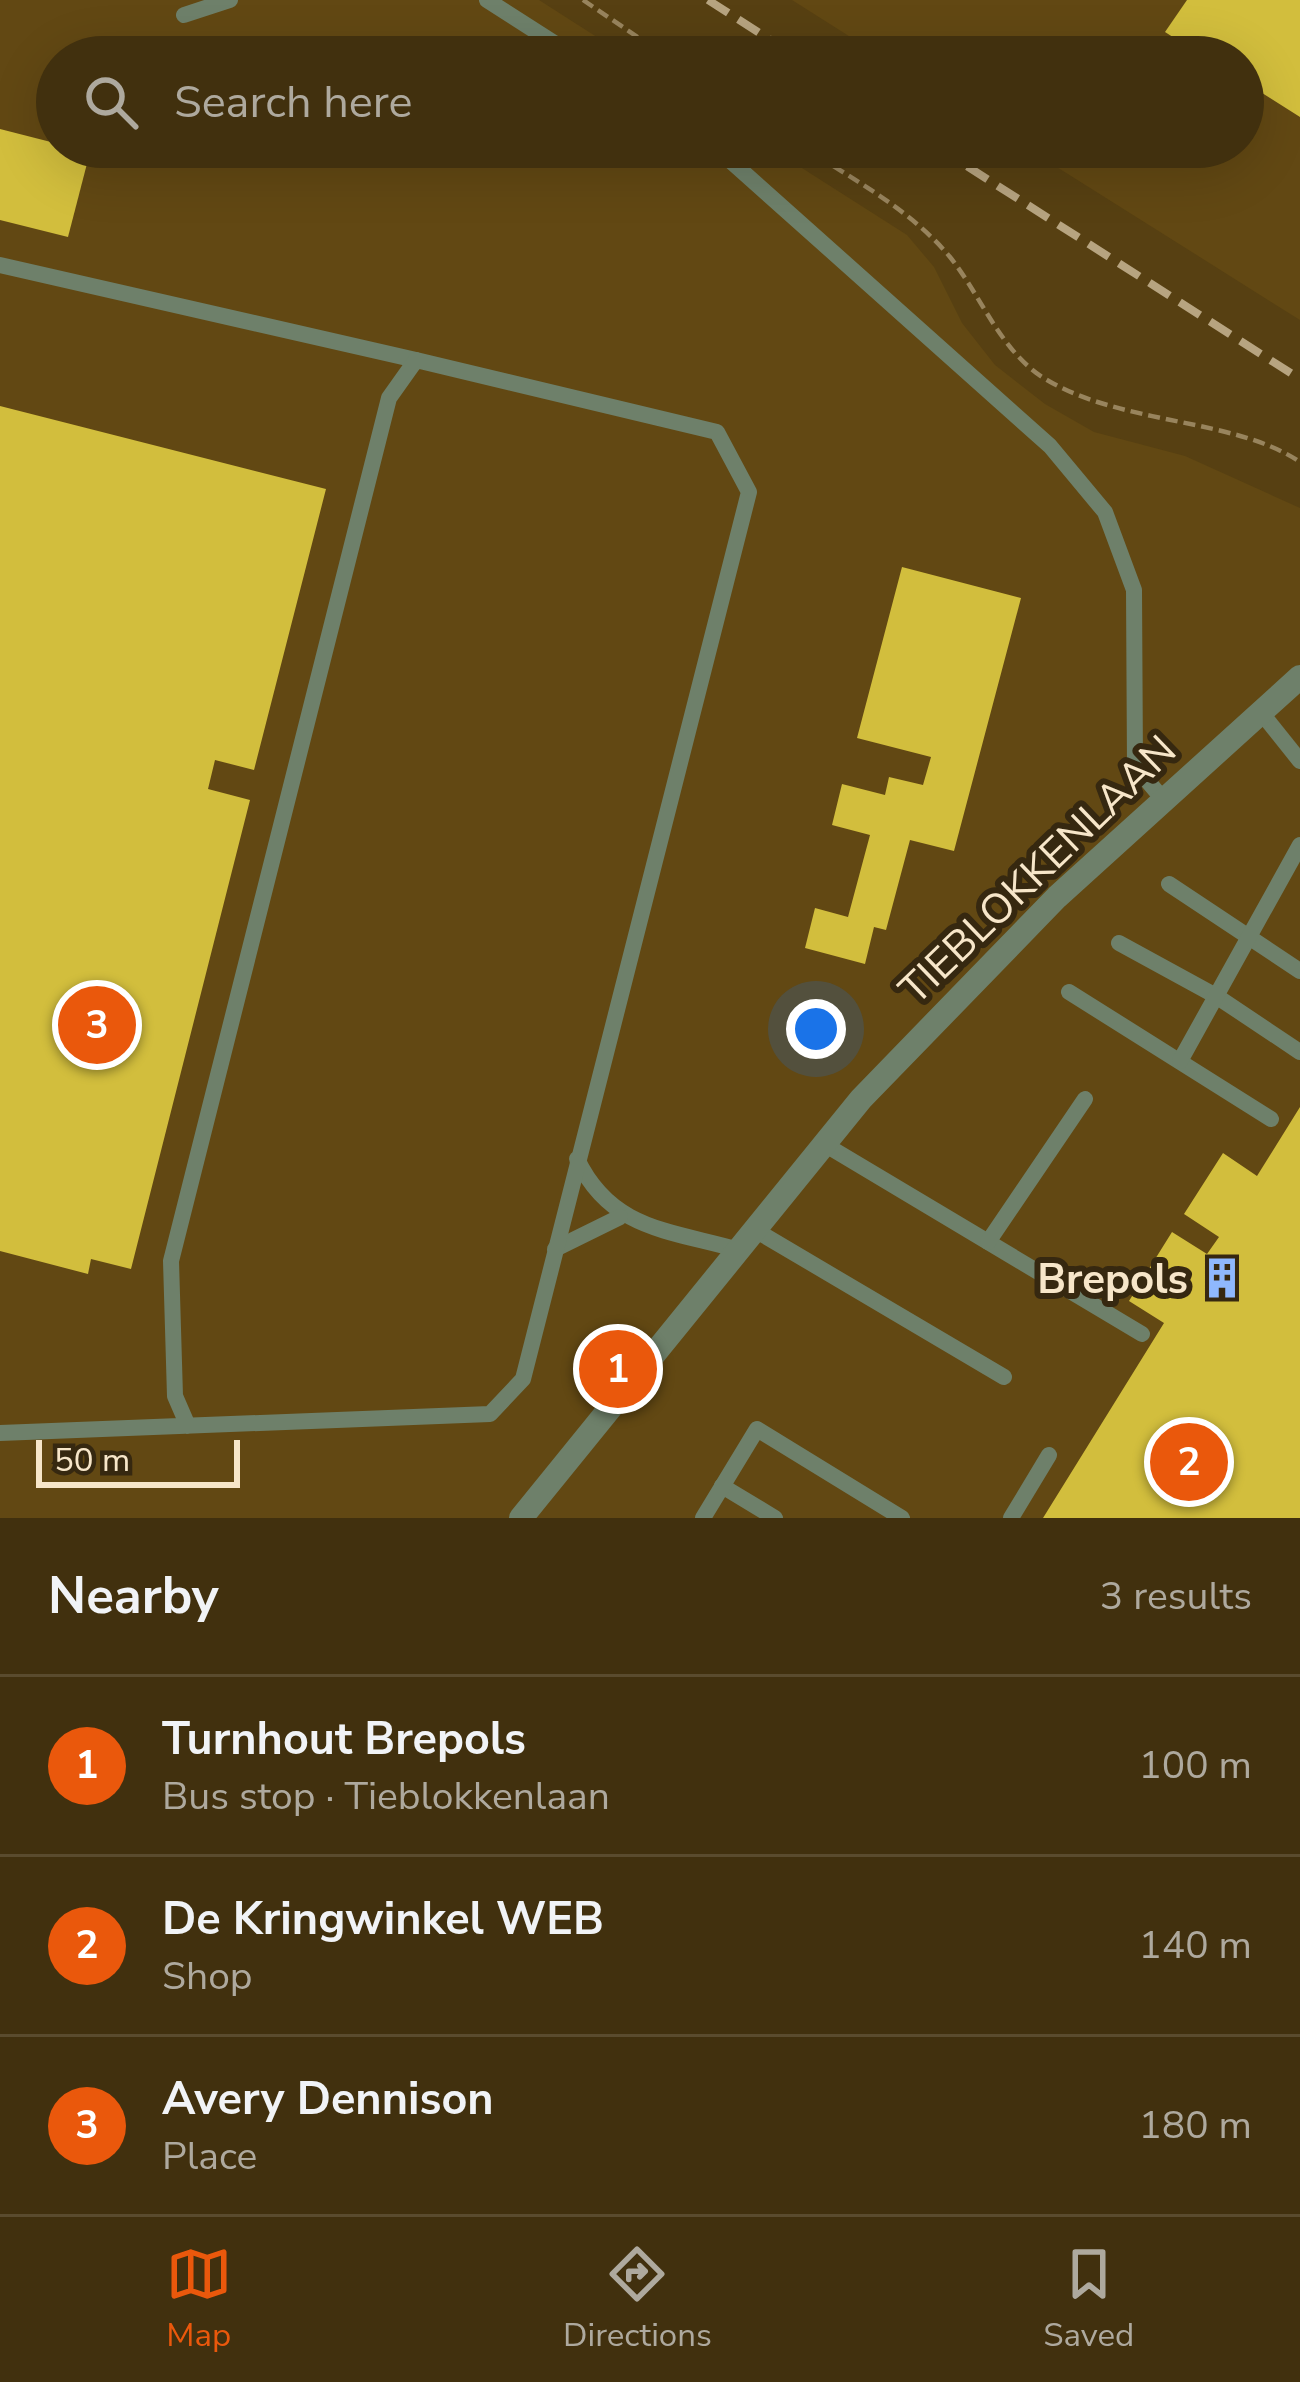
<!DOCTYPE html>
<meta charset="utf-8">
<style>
body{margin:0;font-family:"Nunito Sans",sans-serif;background:#4c3c1c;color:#f1f3f6}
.scale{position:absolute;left:36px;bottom:30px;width:204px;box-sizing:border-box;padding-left:12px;border:6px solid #f7e6c9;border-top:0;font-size:33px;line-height:42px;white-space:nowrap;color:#f7e6c9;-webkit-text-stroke:9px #362810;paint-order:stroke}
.you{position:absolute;left:816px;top:1029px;width:42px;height:42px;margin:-30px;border:9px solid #fff;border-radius:50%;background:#1a73e8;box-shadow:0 0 0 18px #1a73e833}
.badge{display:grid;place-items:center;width:78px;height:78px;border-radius:50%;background:#ea580c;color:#fff;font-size:39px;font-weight:700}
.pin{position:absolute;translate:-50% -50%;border:6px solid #fff;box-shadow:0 3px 12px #0006}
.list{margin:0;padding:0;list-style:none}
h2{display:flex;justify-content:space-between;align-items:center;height:156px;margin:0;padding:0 48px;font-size:51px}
h2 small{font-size:39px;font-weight:400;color:#aea99e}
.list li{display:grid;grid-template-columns:78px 1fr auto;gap:36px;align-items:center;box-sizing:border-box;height:180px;padding:0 48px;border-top:3px solid #5a4b2e}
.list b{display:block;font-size:45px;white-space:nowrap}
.list p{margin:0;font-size:39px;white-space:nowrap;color:#aea99e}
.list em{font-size:39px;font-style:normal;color:#aea99e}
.icon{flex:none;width:66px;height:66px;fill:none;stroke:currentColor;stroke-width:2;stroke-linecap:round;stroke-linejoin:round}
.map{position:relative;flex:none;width:1300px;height:1518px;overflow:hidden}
.search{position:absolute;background:#41300e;box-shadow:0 12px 48px #0002;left:36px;right:36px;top:36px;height:132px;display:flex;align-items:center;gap:30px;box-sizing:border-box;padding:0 42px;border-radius:66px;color:#aea99e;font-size:45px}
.sheet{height:696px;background:#41300e}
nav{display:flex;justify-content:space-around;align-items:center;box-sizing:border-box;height:168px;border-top:3px solid #5a4b2e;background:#41300e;font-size:33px;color:#aea99e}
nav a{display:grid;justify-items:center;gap:6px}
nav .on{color:#ea580c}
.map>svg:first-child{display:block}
.built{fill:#624813}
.building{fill:#d2be3d}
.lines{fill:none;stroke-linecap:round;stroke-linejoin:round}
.path{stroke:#98845d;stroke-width:4.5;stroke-dasharray:12 6;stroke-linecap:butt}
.service{stroke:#6e806a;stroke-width:16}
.minor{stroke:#6e806a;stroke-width:24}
.rail{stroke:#b7a480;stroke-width:8;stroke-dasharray:24 12;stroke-linecap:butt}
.labels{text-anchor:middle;stroke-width:12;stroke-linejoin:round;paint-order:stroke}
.street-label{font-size:42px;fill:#f7e6c9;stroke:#362810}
.poi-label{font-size:42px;font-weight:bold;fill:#f7e6c9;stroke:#362810;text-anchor:end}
</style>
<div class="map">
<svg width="1300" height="1518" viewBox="0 0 1300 1518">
<rect width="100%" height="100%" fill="#574012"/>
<g class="built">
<polygon points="0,0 539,0 628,57 57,57 57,147 769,147 907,235 934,267 962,323 995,365 1045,404 1094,432 1185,456 1300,508 1300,1518 0,1518"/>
<polygon points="792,0 1300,0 1300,320 1025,147 1243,147 1243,57 882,57"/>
</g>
<g class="building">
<polygon points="1187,0 1300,0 1300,117 1243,81 1243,57 1204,57 1165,32"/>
<polygon points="0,129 90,152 68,237 0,220"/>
<polygon points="0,406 326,489 254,770 215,760 208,789 250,800 131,1269 91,1259 88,1274 0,1251"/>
<polygon points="902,567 1021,598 954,851 910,840 886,930 874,927 865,964 805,948 815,908 848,917 870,835 832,825 842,784 885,795 889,777 923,785 931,757 857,738"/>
<polygon points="1300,1107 1300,1518 1043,1518 1164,1323 1129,1301 1172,1232 1207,1254 1219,1237 1184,1214 1223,1153 1257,1176"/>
</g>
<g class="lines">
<g class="path">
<polyline points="583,0 667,57"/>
<path d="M803,147C854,180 911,210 950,257C982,297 1001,353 1047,380C1123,425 1235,418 1300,462"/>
</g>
<g class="service">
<polyline points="487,0 576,57"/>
<polyline points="184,15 230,0"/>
<polyline points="715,147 1050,446 1105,512 1134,590 1135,766 1162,798"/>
<polyline points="0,265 416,360"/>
<polyline points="1260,711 1300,761"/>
<polyline points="1169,884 1300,971"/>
<polyline points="1119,943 1216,996 1300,1052"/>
<polyline points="1069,992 1271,1119"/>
<polyline points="1180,1061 1300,845"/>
<polyline points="824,1144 1142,1334"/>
<path d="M577,1159C611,1230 669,1230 739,1250"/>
<polyline points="755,1230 1004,1377"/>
<polyline points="988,1242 1085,1099"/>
<polyline points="555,1249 620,1217"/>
<polyline points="0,1433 490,1414 523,1379 749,492 717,432 416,360 389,398 171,1261 175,1396 188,1426"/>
<polyline points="722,1486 775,1518"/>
<polyline points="703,1518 757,1429 902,1518"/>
<polyline points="1011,1518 1049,1455"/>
</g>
<polyline class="minor" points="521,1518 861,1099 1057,897 1300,677"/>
<g class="rail">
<polyline points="708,0 797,57"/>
<polyline points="937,147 1300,379"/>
</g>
</g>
<defs>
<g id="building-bare" transform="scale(3.24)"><path d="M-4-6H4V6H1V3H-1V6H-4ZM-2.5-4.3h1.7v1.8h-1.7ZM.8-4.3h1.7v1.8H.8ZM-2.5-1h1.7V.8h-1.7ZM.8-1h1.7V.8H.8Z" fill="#8fb8fd" stroke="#362810" stroke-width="2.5" paint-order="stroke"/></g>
</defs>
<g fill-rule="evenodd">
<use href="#building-bare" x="1222" y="1278"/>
</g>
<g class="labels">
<g class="street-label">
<text transform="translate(1037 869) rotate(-44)" y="15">TIEBLOKKENLAAN</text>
</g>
<g class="poi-label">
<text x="1188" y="1293">Brepols</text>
</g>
</g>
</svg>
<div class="scale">50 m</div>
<div class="you"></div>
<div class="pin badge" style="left:618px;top:1369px">1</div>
<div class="pin badge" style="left:1189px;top:1462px">2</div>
<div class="pin badge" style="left:97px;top:1025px">3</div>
<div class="search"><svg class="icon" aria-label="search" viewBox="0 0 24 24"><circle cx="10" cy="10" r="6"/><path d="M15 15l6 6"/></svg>Search here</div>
</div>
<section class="sheet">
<h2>Nearby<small>3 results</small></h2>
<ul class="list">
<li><span class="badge">1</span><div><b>Turnhout Brepols</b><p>Bus stop · Tieblokkenlaan</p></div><em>100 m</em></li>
<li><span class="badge">2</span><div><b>De Kringwinkel WEB</b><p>Shop</p></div><em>140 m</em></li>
<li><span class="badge">3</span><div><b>Avery Dennison</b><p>Place</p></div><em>180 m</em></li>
</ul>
</section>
<nav>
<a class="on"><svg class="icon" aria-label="map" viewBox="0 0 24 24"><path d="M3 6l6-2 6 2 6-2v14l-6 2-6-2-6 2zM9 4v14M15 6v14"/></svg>Map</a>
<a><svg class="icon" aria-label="directions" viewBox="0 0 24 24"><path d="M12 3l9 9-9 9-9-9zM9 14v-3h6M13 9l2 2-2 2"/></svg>Directions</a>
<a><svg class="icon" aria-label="saved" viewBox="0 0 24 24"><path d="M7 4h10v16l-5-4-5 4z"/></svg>Saved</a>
</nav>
